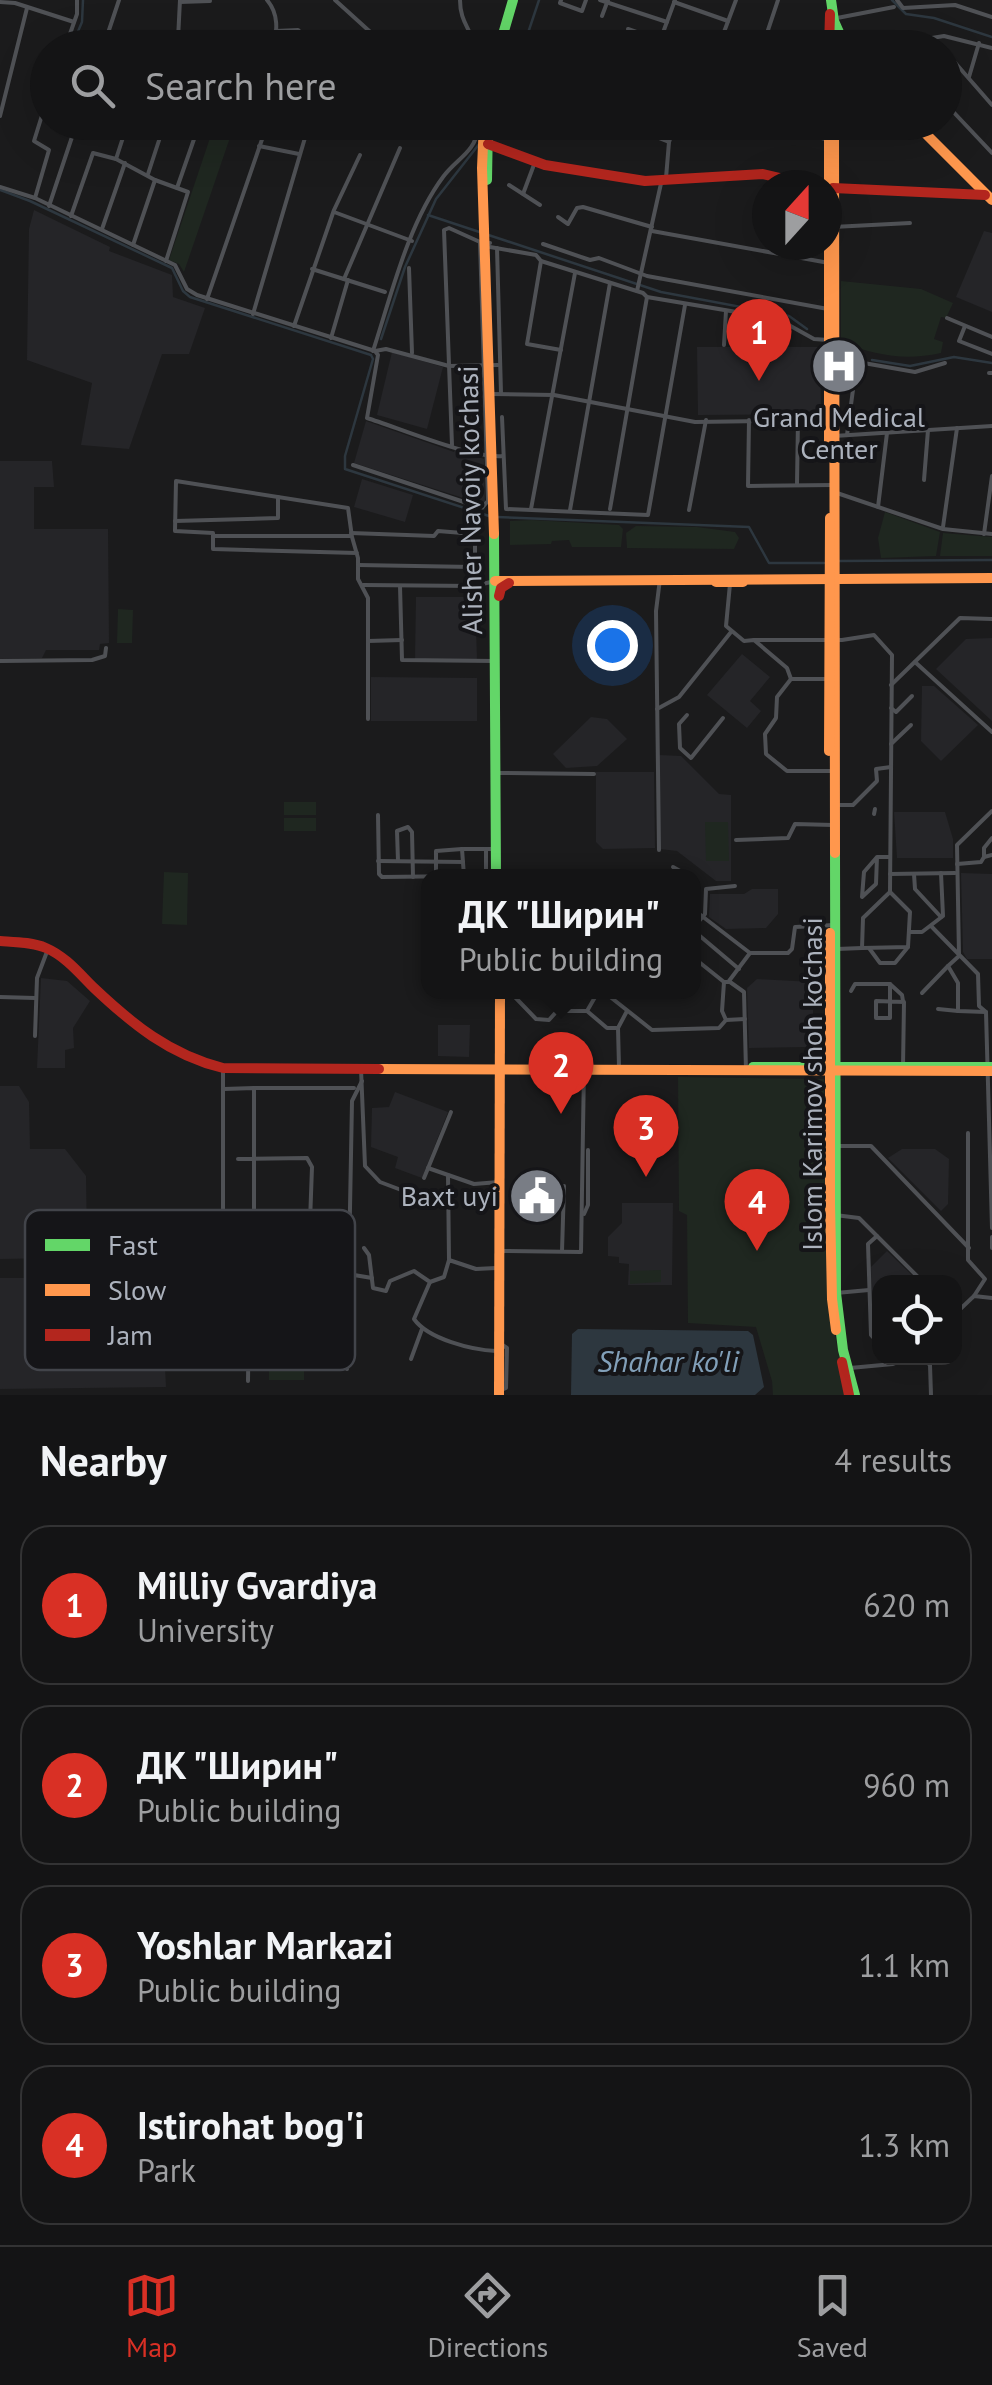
<!DOCTYPE html>
<meta charset="utf-8">
<style>
body{margin:0;font-family:"PT Sans",sans-serif;background:#212122;color:#f1f3f6}
.controls{position:absolute;right:30px;bottom:30px;display:grid;overflow:hidden;border-radius:20px;box-shadow:0 10px 40px #0002}
.controls button{width:90px;height:90px;display:grid;place-items:center;padding:0;border:0;border-bottom:2px solid #333334;background:#141415;color:#f1f3f6;font:50px sans-serif}
.compass{position:absolute;left:752px;top:170px;width:90px;height:90px;border-radius:50%;background:#141415;box-shadow:0 10px 40px #0002;rotate:21deg}
.you{position:absolute;left:612px;top:645px;width:35px;height:35px;margin:-25px;border:8px solid #fff;border-radius:50%;background:#1a73e8;box-shadow:0 0 0 15px #1a73e833}
.badge{display:grid;place-items:center;width:65px;height:65px;border-radius:50%;background:#d93025;color:#fff;font-size:32px;font-weight:700}
.pin{position:absolute;translate:-50% -82px;filter:drop-shadow(0 2px 5px #0008)}
.pin::after{content:'';position:absolute;top:52px;width:35px;height:30px;background:inherit;clip-path:polygon(0 0,100% 0,50% 100%)}
.popup{position:absolute;left:421px;top:869px;width:280px;height:130px;box-sizing:border-box;display:grid;place-content:center;border-radius:20px;background:#141415;filter:drop-shadow(0 2px 8px #0005);font-size:32px;white-space:nowrap;color:#9d9ea0}
.popup b{font-size:38px;color:#f1f3f6}
.popup::after{content:'';position:absolute;left:50%;top:100%;margin-left:-20px;border:20px solid transparent;border-top-color:#141415}
.list{margin:0;padding:0;list-style:none}
h2{display:flex;justify-content:space-between;align-items:center;height:130px;margin:0;padding:0 40px;font-size:42px}
h2 small{font-size:32px;font-weight:400;color:#9d9ea0}
.list li{display:grid;grid-template-columns:65px 1fr auto;gap:30px;align-items:center;box-sizing:border-box;height:160px;margin:0 20px 20px;padding:0 20px;border:2px solid #333334;border-radius:30px}
.list b{display:block;font-size:38px;white-space:nowrap}
.list p{margin:0;font-size:32px;white-space:nowrap;color:#9d9ea0}
.list em{font-size:32px;font-style:normal;color:#9d9ea0}
.icon{flex:none;width:55px;height:55px;fill:none;stroke:currentColor;stroke-width:2;stroke-linecap:round;stroke-linejoin:round}
.map{position:relative;flex:none;width:992px;height:1395px;overflow:hidden}
.search{position:absolute;background:#141415;box-shadow:0 10px 40px #0002;left:30px;right:30px;top:30px;height:110px;display:flex;align-items:center;gap:25px;box-sizing:border-box;padding:0 35px;border-radius:55px;color:#9d9ea0;font-size:38px}
.sheet{height:850px;background:#141415}
nav{display:flex;justify-content:space-around;align-items:center;box-sizing:border-box;height:140px;border-top:2px solid #333334;background:#141415;font-size:28px;color:#9d9ea0}
nav a{display:grid;justify-items:center;gap:5px}
nav .on{color:#d93025}
.map>svg:first-child{display:block}
.built{fill:#252528}
.green{fill:#1f2720}
.water{fill:#2d373f}
.lines{fill:none;stroke-linecap:round;stroke-linejoin:round}
.stream{stroke:#2d373f;stroke-width:2.5}
.street{stroke:#4f5155;stroke-width:4}
.fast{stroke:#63d668;stroke-width:10}
.slow{stroke:#ff974d;stroke-width:10}
.jam{stroke:#b3261e;stroke-width:10}
.labels{text-anchor:middle;stroke-width:8;stroke-linejoin:round;paint-order:stroke}
.poi-label{font-size:28px;fill:#acb2bd;stroke:#151518}
.street-label{font-size:28px;fill:#acb2bd;stroke:#151518}
.water-label{font-size:30px;font-style:italic;fill:#82a0b9;stroke:#151518}
.key{fill:#151518;stroke:#42444a;stroke-width:2.5}
.key-label{font-size:28px;fill:#acb2bd}
</style>
<div class="map">
<svg width="992" height="1395" viewBox="0 0 992 1395">
<rect width="100%" height="100%" fill="#1b1b1c"/>
<g class="built">
<polygon points="34,210 110,247 109,251 172,275 173,297 205,308 189,354 162,354 129,449 81,445 92,383 27,360 29,229"/>
<polygon points="984,231 992,233 992,312 956,297"/>
<polygon points="697,347 820,347 821,414 698,415"/>
<polygon points="392,352 443,367 427,429 377,415"/>
<polygon points="366,421 454,452 455,449 484,459 485,505 354,463"/>
<polygon points="0,461 52,461 54,487 34,487 34,529 108,529 109,643 100,644 99,650 46,650 42,658 0,659"/>
<polygon points="362,479 413,495 405,522 354,507"/>
<polygon points="416,597 475,597 477,659 415,659"/>
<polygon points="992,638 992,721 936,669 966,639"/>
<polygon points="742,654 770,677 750,701 761,711 747,728 707,695"/>
<polygon points="371,677 477,678 477,721 371,721"/>
<polygon points="922,686 934,686 978,725 941,761 921,741"/>
<polygon points="591,717 607,719 627,739 597,766 566,768 553,754"/>
<polygon points="659,755 681,756 719,794 731,795 731,881 716,881 677,851 660,849"/>
<polygon points="596,772 654,772 655,848 603,849 596,842"/>
<polygon points="894,812 945,812 953,839 953,858 897,858"/>
<polygon points="961,873 992,874 992,959 967,959 963,952"/>
<polygon points="752,889 778,889 778,914 766,928 726,929 709,917 710,894 744,894"/>
<polygon points="41,978 67,981 90,1001 73,1028 74,1048 65,1050 65,1068 37,1068"/>
<polygon points="757,979 813,982 813,1040 806,1047 749,1048 747,988"/>
<polygon points="438,1025 470,1025 469,1057 438,1056"/>
<polygon points="0,1086 19,1086 29,1102 30,1149 65,1149 86,1176 87,1241 57,1242 56,1258 0,1259"/>
<polygon points="395,1092 448,1112 422,1178 395,1168 398,1157 371,1147 372,1108 389,1107"/>
<polygon points="902,1149 935,1149 949,1159 948,1204 941,1211 888,1158"/>
<polygon points="622,1203 673,1203 672,1285 628,1285 629,1264 619,1263 619,1257 608,1256 608,1237 622,1223"/>
<polygon points="887,1251 919,1282 880,1282 879,1327 872,1320 871,1267"/>
<polygon points="0,1278 94,1278 161,1287 166,1387 0,1389"/>
</g>
<g class="green">
<polygon points="215,123 235,123 184,272 179,264 169,260"/>
<path d="M841,281L921,289L953,303L946,318L941,317L934,339L943,342L941,353C903,361 879,355 841,343Z"/>
<polygon points="885,512 940,532 936,556 881,558 878,538"/>
<polygon points="532,520 619,525 623,529 621,547 572,547 569,540 552,541 551,544 510,545 510,521"/>
<polygon points="636,526 697,527 735,532 739,538 734,549 627,548 626,533"/>
<polygon points="943,533 992,537 992,556 940,556"/>
<polygon points="118,609 133,610 132,643 117,643"/>
<rect x="284" y="802" width="32" height="13"/>
<rect x="284" y="818" width="32" height="13"/>
<polygon points="705,822 728,822 729,861 706,861"/>
<polygon points="164,872 188,873 187,925 162,924"/>
<polygon points="678,1077 824,1079 828,1301 847,1395 773,1395 772,1381 756,1327 688,1323 687,1215 679,1211"/>
<polygon points="661,1270 661,1282 630,1284 630,1271"/>
<rect x="269" y="1328" width="35" height="52"/>
</g>
<polygon class="water" points="578,1329 748,1331 753,1335 764,1387 755,1395 571,1395 572,1334"/>
<g class="lines">
<g class="stream">
<polyline points="892,0 906,14 934,18 992,37"/>
<polyline points="71,48 82,22 83,0"/>
<polyline points="523,48 539,0"/>
<polyline points="46,115 48,112"/>
<polyline points="489,133 497,122"/>
<polyline points="0,190 30,201 172,268 183,291 190,297 371,355 373,359 345,456 345,469 489,516"/>
<polyline points="428,215 661,292 789,316 807,329"/>
<polyline points="381,339 405,267 436,199 480,143"/>
<polyline points="872,360 910,366 954,357 992,363"/>
<polyline points="497,517 749,527 769,563 824,563"/>
<polyline points="839,561 992,560"/>
</g>
<g class="street">
<path d="M267,0C279,14 277,30 274,48"/>
<polyline points="335,0 388,48"/>
<path d="M460,0C460,25 474,30 472,48"/>
<polyline points="561,0 560,3 582,11 586,0"/>
<polyline points="600,0 667,22"/>
<polyline points="897,0 903,8 955,5 992,17"/>
<polyline points="0,2 15,3 74,22"/>
<polyline points="180,2 210,1"/>
<polyline points="674,2 728,21"/>
<polyline points="602,16 608,0"/>
<polyline points="837,18 894,7"/>
<polyline points="628,29 681,48"/>
<polyline points="470,33 507,33"/>
<polyline points="661,38 675,0"/>
<polyline points="530,44 540,48"/>
<polyline points="65,48 77,14 77,0"/>
<polyline points="103,48 119,0"/>
<polyline points="167,48 168,43 178,39 180,0"/>
<polyline points="236,48 276,31 298,30 316,48"/>
<polyline points="718,48 736,0"/>
<polyline points="762,48 778,0"/>
<polyline points="871,48 944,36 992,48"/>
<polyline points="951,58 992,105"/>
<polyline points="969,77 979,43"/>
<polyline points="944,102 992,153"/>
<polyline points="0,116 27,8"/>
<polyline points="464,122 471,127 479,127"/>
<polyline points="618,122 669,142"/>
<polyline points="763,122 829,140"/>
<polyline points="259,146 299,154"/>
<polyline points="116,159 128,122"/>
<polyline points="148,174 165,122"/>
<polyline points="666,178 669,142 676,122"/>
<polyline points="509,185 540,205"/>
<path d="M0,187L35,198L175,265L187,289L197,295L375,351L378,355L367,418C399,428 472,459 503,456"/>
<polyline points="177,188 200,122"/>
<polyline points="523,194 535,162"/>
<polyline points="35,198 49,150 34,141 48,96"/>
<polyline points="49,206 77,122"/>
<polyline points="334,212 412,241"/>
<polyline points="71,216 93,153 116,159 155,180 188,192 166,261"/>
<polyline points="558,217 568,224 577,208 583,207 652,227"/>
<polyline points="833,227 910,223"/>
<polyline points="102,229 125,163"/>
<polyline points="652,231 829,263"/>
<polyline points="543,244 590,260 599,258 647,276 828,309"/>
<polyline points="133,245 155,180"/>
<polyline points="490,247 536,255 541,261 643,293 647,297 778,319 814,339 828,340"/>
<polyline points="497,248 501,393"/>
<polyline points="541,261 527,344 561,350"/>
<polyline points="409,268 412,353"/>
<polyline points="312,269 385,292"/>
<polyline points="344,279 400,148"/>
<polyline points="637,291 662,179"/>
<polyline points="207,299 268,122"/>
<polyline points="253,314 307,131"/>
<polyline points="947,318 992,337"/>
<polyline points="294,326 334,210 360,155"/>
<polyline points="965,326 959,341 992,354"/>
<polyline points="331,338 348,280"/>
<polyline points="724,345 726,311"/>
<polyline points="750,345 752,315"/>
<path d="M373,351C391,296 408,224 443,177C456,159 476,152 478,128"/>
<polyline points="375,351 386,349 449,366 498,365"/>
<polyline points="835,358 915,372 945,363"/>
<polyline points="989,373 992,373"/>
<polyline points="491,394 554,395 695,422 829,420"/>
<polyline points="502,417 506,509 648,515 685,305"/>
<polyline points="749,420 748,486 833,485"/>
<polyline points="847,435 854,382"/>
<polyline points="834,436 992,426"/>
<polyline points="452,445 444,230 449,228 480,242"/>
<polyline points="353,465 482,508 487,502"/>
<polyline points="924,480 928,430"/>
<polyline points="797,484 798,419"/>
<polyline points="834,492 943,529 992,534"/>
<polyline points="488,500 480,242 490,243"/>
<polyline points="878,507 887,433"/>
<polyline points="531,509 575,273"/>
<polyline points="610,509 647,297"/>
<polyline points="570,510 610,283"/>
<polyline points="689,510 706,420"/>
<polyline points="175,521 278,518 278,497"/>
<polyline points="943,527 957,428"/>
<polyline points="351,533 434,536 438,531 475,534 475,567 480,583"/>
<polyline points="984,534 992,476"/>
<polyline points="213,536 351,536"/>
<polyline points="357,553 213,549 213,533 175,531 176,481 348,508 352,537 358,558 358,579 368,598 368,719"/>
<polyline points="358,565 473,567"/>
<polyline points="730,584 726,626 744,641 754,640 787,668 791,679"/>
<polyline points="363,585 474,586 495,581"/>
<polyline points="400,586 402,660 495,661"/>
<polyline points="754,640 842,640 874,635 892,655 890,892 910,912 908,947 862,948 863,918 890,892"/>
<polyline points="368,641 402,640"/>
<polyline points="0,661 92,660 105,656 106,648"/>
<polyline points="915,662 992,732"/>
<polyline points="791,679 777,697 776,718 765,734 766,754 787,771 834,771"/>
<polyline points="791,679 831,679"/>
<polyline points="891,685 960,618 992,619"/>
<polyline points="891,708 896,712 912,696"/>
<polyline points="657,709 679,697 731,632"/>
<polyline points="687,715 679,724 680,748 691,758 723,718"/>
<polyline points="891,744 911,725"/>
<polyline points="500,773 594,774"/>
<polyline points="834,805 853,805 877,781 876,769 891,767"/>
<polyline points="874,814 875,809"/>
<polyline points="378,815 379,874 382,877 464,876 462,849 496,849"/>
<polyline points="992,838 984,848 984,857 992,855"/>
<polyline points="736,840 788,838 795,824 833,825"/>
<polyline points="486,849 486,876"/>
<polyline points="659,850 656,611 660,579"/>
<polyline points="877,857 876,884 862,897 864,872 877,857 890,857"/>
<polyline points="378,861 463,862"/>
<polyline points="398,861 397,831 408,827 412,832 413,877"/>
<polyline points="957,864 981,862 984,857"/>
<polyline points="673,867 689,876"/>
<polyline points="436,874 436,851 462,849"/>
<polyline points="890,874 955,873"/>
<polyline points="914,874 915,889 941,917"/>
<polyline points="464,876 486,876"/>
<polyline points="694,887 694,890"/>
<polyline points="694,910 750,953 788,953 792,949 795,927 834,925"/>
<polyline points="931,926 978,974 979,1006 986,1012 992,1228"/>
<polyline points="694,927 705,914 706,889 735,886"/>
<polyline points="694,931 739,969"/>
<polyline points="909,932 922,932 943,916 941,873"/>
<polyline points="869,948 880,963 895,963 908,947"/>
<polyline points="837,949 862,948"/>
<polyline points="694,958 724,982 730,982 744,992 746,1070"/>
<polyline points="948,966 959,956 957,845 992,811"/>
<polyline points="729,981 750,953"/>
<polyline points="724,982 722,1011 726,1020"/>
<polyline points="890,984 890,1018 876,1018 876,1001 904,1002 903,1067"/>
<polyline points="851,991 855,984 890,984 902,995 903,1001"/>
<polyline points="604,992 652,1030 719,1028 726,1020 745,1019"/>
<polyline points="500,993 511,993 536,1019 549,1020 557,1011 587,1011 607,1028 618,1028"/>
<polyline points="922,993 948,966 958,983 958,1011 986,1012"/>
<polyline points="0,997 35,998"/>
<polyline points="938,1009 958,1011"/>
<polyline points="587,1011 598,992"/>
<polyline points="35,1036 37,978 48,949"/>
<polyline points="619,1067 618,1028 627,1011"/>
<polyline points="223,1068 223,1272 249,1310 248,1381"/>
<polyline points="361,1069 365,1166 380,1182 449,1208"/>
<polyline points="254,1088 354,1088"/>
<polyline points="224,1089 254,1088 254,1222 310,1222 312,1167 307,1158 238,1159"/>
<polyline points="968,1133 968,1260 985,1279 974,1296"/>
<polyline points="835,1146 871,1146 969,1248"/>
<polyline points="829,1156 820,1149 820,1133 830,1126"/>
<polyline points="428,1168 474,1184 499,1182"/>
<polyline points="448,1175 449,1260"/>
<polyline points="424,1178 451,1112"/>
<polyline points="584,1214 588,1205 588,1150"/>
<polyline points="835,1215 859,1218 923,1282"/>
<polyline points="877,1236 868,1244 871,1335 880,1345"/>
<polyline points="992,1237 992,1248"/>
<path d="M364,1248L369,1255L373,1288L386,1291L390,1281L414,1271L430,1282L414,1319C428,1339 472,1350 496,1351"/>
<polyline points="500,1251 581,1252 584,1068"/>
<polyline points="562,1251 564,1186"/>
<polyline points="348,1274 372,1278"/>
<polyline points="430,1282 444,1277 449,1260 476,1269 496,1268"/>
<polyline points="836,1293 869,1290"/>
<polyline points="954,1315 974,1296 992,1298"/>
<polyline points="923,1358 930,1365 931,1395"/>
<polyline points="411,1359 422,1329"/>
<polyline points="850,1368 893,1364 909,1358"/>
<polyline points="347,1369 352,1101 362,1081"/>
<polyline points="499,1391 506,1388 507,1348 501,1344"/>
</g>
<g class="fast">
<polyline points="831,0 834,21 846,48"/>
<polyline points="499,48 513,0"/>
<polyline points="487,180 488,123"/>
<polyline points="494,534 496,876"/>
<polyline points="835,853 836,1293 843,1350 855,1395"/>
<polyline points="753,1067 992,1067"/>
</g>
<g class="slow">
<polyline points="484,122 482,168 494,534"/>
<polyline points="829,122 829,446"/>
<polyline points="834,122 835,853"/>
<polyline points="914,122 992,200"/>
<polyline points="495,581 992,578"/>
<polyline points="716,582 743,582"/>
<polyline points="829,751 830,518"/>
<polyline points="830,933 830,1204 832,1299 836,1330"/>
<polyline points="379,1069 992,1071"/>
<polyline points="499,1395 500,992"/>
</g>
<g class="jam">
<polyline points="829,48 830,14"/>
<polyline points="488,144 545,165 645,181 763,174 810,185"/>
<polyline points="833,188 985,195"/>
<polyline points="499,596 501,588 509,583"/>
<path d="M0,941C15,942 32,942 46,948C65,956 79,973 93,987C132,1024 170,1055 223,1068L379,1069"/>
<polyline points="842,1362 849,1395"/>
</g>
</g>
<defs>
<g id="hospital-disc" transform="scale(2.875)"><circle r="9.5" fill="#797d85" stroke="#151518"/><path d="M-5-5h3v3.5h4V-5h3V5h-3V1.5h-4V5h-3Z" fill="#fff"/></g>
<g id="civic-disc" transform="scale(2.875)"><circle r="9.5" fill="#797d85" stroke="#151518"/><path d="M-.6-6.5H3V-4.5H.6V-3L4-1V1h2V6H-6V1h2V-1L-.6-3ZM-1.2 2.5V6h2.4V2.5Z" fill="#fff"/></g>
</defs>
<g fill-rule="evenodd">
<use href="#hospital-disc" x="839" y="366"/>
<use href="#civic-disc" x="537" y="1196"/>
</g>
<g class="labels">
<g class="poi-label">
<text x="839" y="427">Grand Medical<tspan x="839" dy="32">Center</tspan></text>
<text x="498" y="1206" text-anchor="end">Baxt uyi</text>
</g>
<g class="street-label">
<text transform="translate(470 500) rotate(-91)" y="10">Alisher Navoiy ko'chasi</text>
<text transform="translate(812 1084) rotate(-90)" y="10">Islom Karimov shoh ko'chasi</text>
</g>
<g class="water-label">
<text x="668" y="1372">Shahar ko'li</text>
</g>
</g>
<rect x="25" y="1210" width="330" height="160" rx="15" class="key"/>
<rect x="45" y="1239" width="45" height="12" fill="#63d668"/>
<rect x="45" y="1284" width="45" height="12" fill="#ff974d"/>
<rect x="45" y="1329" width="45" height="12" fill="#b3261e"/>
<g class="key-label">
<text x="108" y="1255">Fast</text>
<text x="108" y="1300">Slow</text>
<text x="108" y="1345">Jam</text>
</g>
</svg>
<div class="controls">
<button><svg class="icon" aria-label="locate" viewBox="0 0 24 24"><circle cx="12" cy="12" r="6"/><path d="M12 2v4M12 18v4M2 12h4M18 12h4"/></svg></button>
</div>
<svg class="compass" viewBox="-18 -18 36 36"><path d="M0-13l5 13h-10z" fill="#e53935"/><path d="M0 13l5-13h-10z" fill="#9d9ea0"/></svg>
<div class="you"></div>
<div class="pin badge" style="left:759px;top:381px">1</div>
<div class="pin badge" style="left:561px;top:1114px">2</div>
<div class="popup"><b>ДК &quot;Ширин&quot;</b>Public building</div>
<div class="pin badge" style="left:646px;top:1177px">3</div>
<div class="pin badge" style="left:757px;top:1251px">4</div>
<div class="search"><svg class="icon" aria-label="search" viewBox="0 0 24 24"><circle cx="10" cy="10" r="6"/><path d="M15 15l6 6"/></svg>Search here</div>
</div>
<section class="sheet">
<h2>Nearby<small>4 results</small></h2>
<ul class="list">
<li><span class="badge">1</span><div><b>Milliy Gvardiya</b><p>University</p></div><em>620 m</em></li>
<li><span class="badge">2</span><div><b>ДК &quot;Ширин&quot;</b><p>Public building</p></div><em>960 m</em></li>
<li><span class="badge">3</span><div><b>Yoshlar Markazi</b><p>Public building</p></div><em>1.1 km</em></li>
<li><span class="badge">4</span><div><b>Istirohat bog'i</b><p>Park</p></div><em>1.3 km</em></li>
</ul>
</section>
<nav>
<a class="on"><svg class="icon" aria-label="map" viewBox="0 0 24 24"><path d="M3 6l6-2 6 2 6-2v14l-6 2-6-2-6 2zM9 4v14M15 6v14"/></svg>Map</a>
<a><svg class="icon" aria-label="directions" viewBox="0 0 24 24"><path d="M12 3l9 9-9 9-9-9zM9 14v-3h6M13 9l2 2-2 2"/></svg>Directions</a>
<a><svg class="icon" aria-label="saved" viewBox="0 0 24 24"><path d="M7 4h10v16l-5-4-5 4z"/></svg>Saved</a>
</nav>
